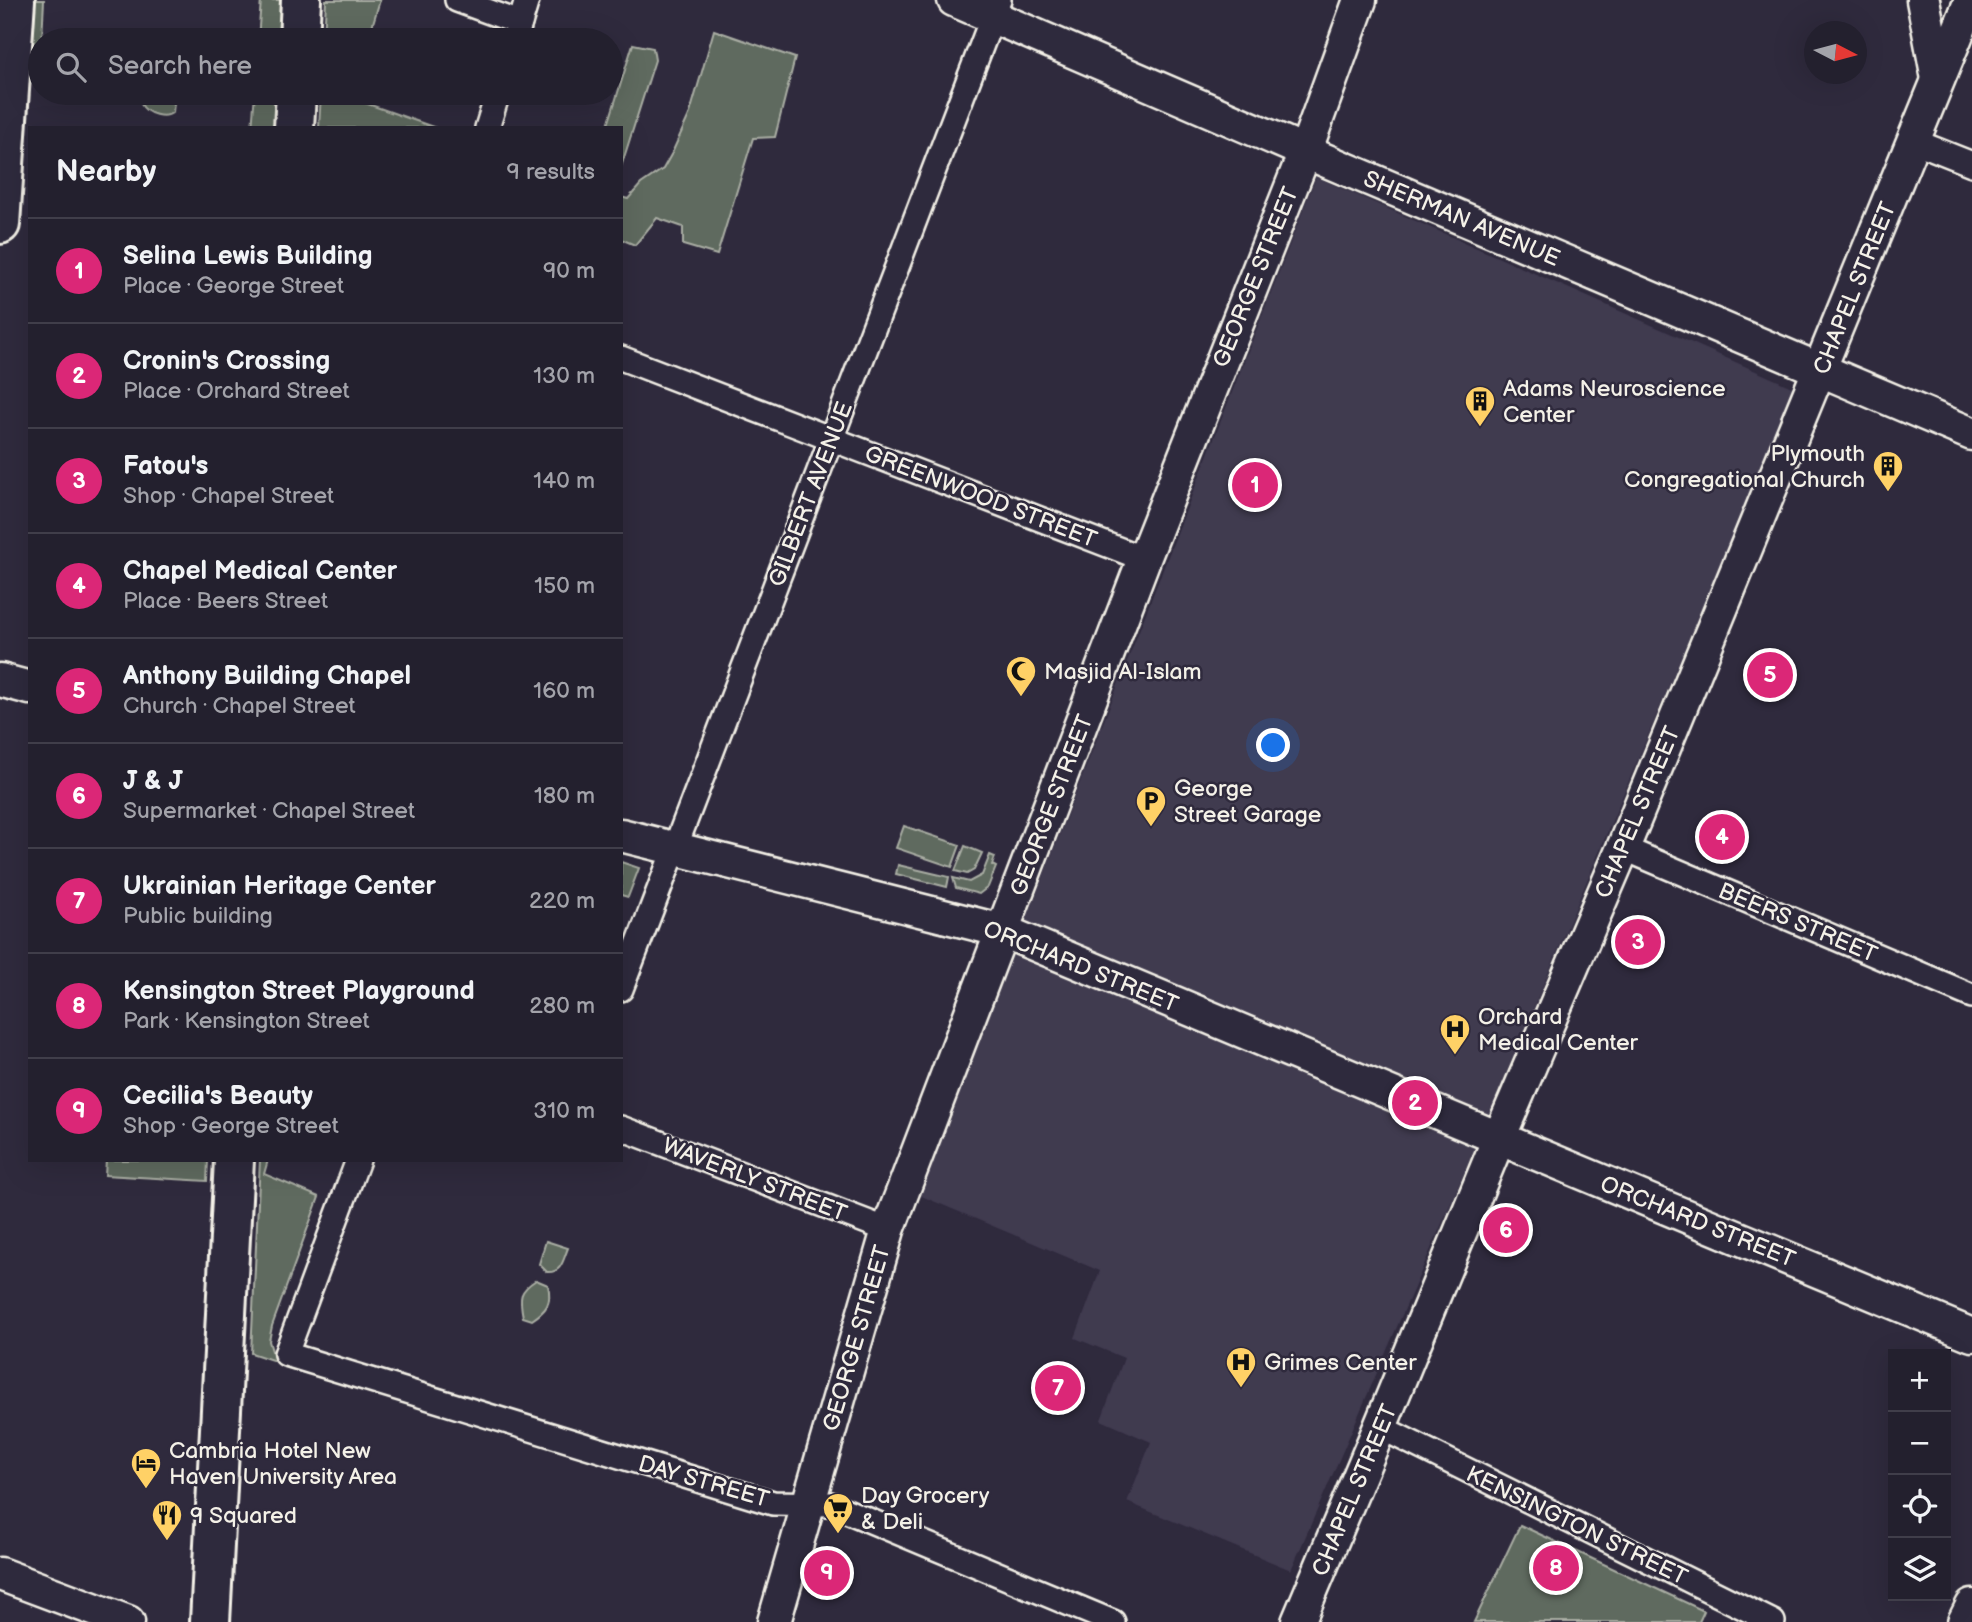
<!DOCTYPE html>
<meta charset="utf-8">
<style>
body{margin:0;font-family:"Balsamiq Sans",sans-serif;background:#2f2d3a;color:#f1f3f6}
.controls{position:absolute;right:21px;bottom:21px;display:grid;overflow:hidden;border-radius:0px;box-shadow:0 7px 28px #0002}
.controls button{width:63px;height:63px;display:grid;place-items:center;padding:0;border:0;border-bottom:2px solid #403e4a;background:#23202e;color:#f1f3f6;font:35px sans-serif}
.compass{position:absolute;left:1804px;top:21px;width:63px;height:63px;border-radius:50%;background:#23202e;box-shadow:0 7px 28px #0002;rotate:96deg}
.you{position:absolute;left:1274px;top:746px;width:24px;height:24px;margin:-18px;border:5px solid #fff;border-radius:50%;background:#1a73e8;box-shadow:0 0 0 10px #1a73e833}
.badge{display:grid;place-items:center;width:46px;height:46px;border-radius:50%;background:#db2777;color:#fff;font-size:23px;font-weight:700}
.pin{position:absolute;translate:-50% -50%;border:4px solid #fff;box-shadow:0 2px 7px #0006}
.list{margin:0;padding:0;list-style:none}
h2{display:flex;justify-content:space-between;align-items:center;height:91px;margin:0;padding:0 28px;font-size:30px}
h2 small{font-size:23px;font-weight:400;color:#a3a3aa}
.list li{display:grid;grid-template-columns:46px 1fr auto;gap:21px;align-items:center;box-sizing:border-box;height:105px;padding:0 28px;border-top:2px solid #403e4a}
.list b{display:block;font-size:26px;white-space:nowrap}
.list p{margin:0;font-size:23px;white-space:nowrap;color:#a3a3aa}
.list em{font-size:23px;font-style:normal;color:#a3a3aa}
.icon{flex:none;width:38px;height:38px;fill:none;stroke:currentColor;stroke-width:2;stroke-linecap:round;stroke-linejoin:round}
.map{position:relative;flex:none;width:1972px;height:1622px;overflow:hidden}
.search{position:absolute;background:#23202e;box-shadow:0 7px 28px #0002;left:28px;top:28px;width:595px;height:77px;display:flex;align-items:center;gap:18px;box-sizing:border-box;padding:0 24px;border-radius:38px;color:#a3a3aa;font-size:26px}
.panel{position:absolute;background:#23202e;box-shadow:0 7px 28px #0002;left:28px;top:126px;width:595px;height:1036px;border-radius:0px}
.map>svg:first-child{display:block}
.built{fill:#403a50}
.green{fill:#5f6a5f;stroke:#aaaea4;stroke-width:2}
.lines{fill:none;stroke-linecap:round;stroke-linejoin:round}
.street-casing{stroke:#f4f1e8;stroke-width:28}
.secondary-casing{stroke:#f4f1e8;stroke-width:37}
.highway-casing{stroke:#f4f1e8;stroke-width:44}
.street{stroke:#2f2a3d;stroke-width:23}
.secondary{stroke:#2f2a3d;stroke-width:32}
.highway{stroke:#2f2a3d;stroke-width:38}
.labels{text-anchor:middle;stroke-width:5;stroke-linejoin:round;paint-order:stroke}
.street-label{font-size:23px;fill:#f4f1e8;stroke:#2f2a3d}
.poi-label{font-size:23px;fill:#f4f1e8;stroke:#2f2a3d;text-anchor:start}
</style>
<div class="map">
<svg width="1972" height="1622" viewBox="0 0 1972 1622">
<rect width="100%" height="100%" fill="#2f2a3d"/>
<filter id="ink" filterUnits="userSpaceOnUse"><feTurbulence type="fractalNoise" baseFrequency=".0143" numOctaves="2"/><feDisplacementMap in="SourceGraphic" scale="14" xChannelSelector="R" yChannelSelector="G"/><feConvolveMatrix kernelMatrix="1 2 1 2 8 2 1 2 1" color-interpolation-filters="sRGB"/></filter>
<g filter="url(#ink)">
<polygon class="built" points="1316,177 1794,388 1471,1157 1291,1570 1127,1502 1151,1442 1101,1420 1124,1358 1075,1338 1100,1271 919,1195"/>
<g class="green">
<path d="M31,0H44L42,40H40V83C24,57 30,29 31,0Z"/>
<polygon points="261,0 283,0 281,40 258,40"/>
<polygon points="326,0 380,0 368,40 324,40"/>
<polygon points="714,30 795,58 775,137 753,138 717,255 683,245 683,227 657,218 635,245 621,239 621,197 628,199 641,184 663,169 672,153 690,113"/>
<polygon points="633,44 653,48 655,60 621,167 621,128 607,128"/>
<polygon points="255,93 278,93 276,128 252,128"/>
<polygon points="321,93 352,93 351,98 436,128 319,128"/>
<path d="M145,97L171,100L174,103L173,112C165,120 146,114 141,104Z"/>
<polygon points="904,826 960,845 952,867 896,848"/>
<polygon points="965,846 982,853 974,870 967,874 955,871"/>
<polygon points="990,855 995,857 992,865 996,867 988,887 979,894 956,888 953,878 969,882 982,875"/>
<polygon points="621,862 639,868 628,897 621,895"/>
<polygon points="898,865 949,877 947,887 896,874"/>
<polygon points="106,1160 208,1160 207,1181 105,1175"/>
<polygon points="260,1160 268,1160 264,1174 319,1197 272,1326 269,1341 275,1361 251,1353"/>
<path d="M546,1241L568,1248C563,1260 562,1273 547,1272L539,1264Z"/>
<path d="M536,1280L548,1285C552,1303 547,1310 532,1320L523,1317C519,1297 519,1291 536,1280Z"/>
<polygon points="1520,1525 1704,1611 1699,1622 1474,1622"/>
</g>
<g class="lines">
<g class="street-casing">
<g id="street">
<polyline points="457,0 520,23"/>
<polyline points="515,40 527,0"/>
<polyline points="487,128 498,93"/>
<polyline points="1914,141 1972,164"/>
<polyline points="621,358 1144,559"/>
<polyline points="1623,848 1972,996"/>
<polyline points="621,989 999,0"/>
<polyline points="621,1128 888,1230"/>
<polyline points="358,1160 286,1354 773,1503 830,1504 1113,1622"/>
<polyline points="1380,1427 1773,1622"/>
</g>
</g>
<g class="secondary-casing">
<g id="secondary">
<polyline points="954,0 1327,161 1972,434"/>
<polyline points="1923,0 1938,79"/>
<polyline points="0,680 30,688"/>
<polyline points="621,835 1003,931 1407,1100"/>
<polyline points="1424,1107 1972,1335"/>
<polyline points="0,1574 128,1622"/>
<polyline points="774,1622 888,1230 1144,559 1305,152 1360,0"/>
<polyline points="1298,1622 1380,1427 1499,1138 1623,848 1971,0"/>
<polyline points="1964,1622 1972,1606"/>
</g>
</g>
<g class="highway-casing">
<g id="highway">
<polyline points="299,40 301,0"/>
<polyline points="294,128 296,93"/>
<polyline points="0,224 15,0"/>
<polyline points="210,1622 234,1160"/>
</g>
</g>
<use href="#street" class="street"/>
<use href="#secondary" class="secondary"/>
<use href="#highway" class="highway"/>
</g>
</g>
<defs>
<g id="building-pin" transform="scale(1.575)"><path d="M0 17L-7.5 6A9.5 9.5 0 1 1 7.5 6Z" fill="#ffd166" stroke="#2f2a3d"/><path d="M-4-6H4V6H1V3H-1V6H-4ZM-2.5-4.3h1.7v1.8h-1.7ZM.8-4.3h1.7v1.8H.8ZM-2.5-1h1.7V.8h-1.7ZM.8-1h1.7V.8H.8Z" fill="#111"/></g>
<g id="mosque-pin" transform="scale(1.575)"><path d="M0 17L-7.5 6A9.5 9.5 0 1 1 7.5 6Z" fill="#ffd166" stroke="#2f2a3d"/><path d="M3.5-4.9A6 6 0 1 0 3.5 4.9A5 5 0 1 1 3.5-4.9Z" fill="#111"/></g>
<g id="parking-pin" transform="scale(1.575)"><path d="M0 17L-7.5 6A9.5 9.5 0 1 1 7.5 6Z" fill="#ffd166" stroke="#2f2a3d"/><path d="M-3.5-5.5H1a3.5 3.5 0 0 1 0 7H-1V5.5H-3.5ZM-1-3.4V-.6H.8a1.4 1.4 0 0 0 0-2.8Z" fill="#111"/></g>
<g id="hospital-pin" transform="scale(1.575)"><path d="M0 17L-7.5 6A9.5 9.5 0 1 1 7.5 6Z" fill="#ffd166" stroke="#2f2a3d"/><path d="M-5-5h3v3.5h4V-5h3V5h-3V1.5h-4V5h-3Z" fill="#111"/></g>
<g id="hotel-pin" transform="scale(1.575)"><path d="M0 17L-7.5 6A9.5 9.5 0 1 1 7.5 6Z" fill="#ffd166" stroke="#2f2a3d"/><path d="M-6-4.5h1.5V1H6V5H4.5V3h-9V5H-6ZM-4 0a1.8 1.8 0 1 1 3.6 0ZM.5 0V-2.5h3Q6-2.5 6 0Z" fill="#111"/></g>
<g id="supermarket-pin" transform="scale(1.575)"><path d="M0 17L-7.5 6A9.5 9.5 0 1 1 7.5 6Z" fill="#ffd166" stroke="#2f2a3d"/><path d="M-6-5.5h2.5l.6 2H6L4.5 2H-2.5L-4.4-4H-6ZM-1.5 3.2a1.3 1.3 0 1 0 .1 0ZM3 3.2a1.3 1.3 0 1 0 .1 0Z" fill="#111"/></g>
<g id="restaurant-pin" transform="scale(1.575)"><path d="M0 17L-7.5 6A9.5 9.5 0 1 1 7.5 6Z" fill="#ffd166" stroke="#2f2a3d"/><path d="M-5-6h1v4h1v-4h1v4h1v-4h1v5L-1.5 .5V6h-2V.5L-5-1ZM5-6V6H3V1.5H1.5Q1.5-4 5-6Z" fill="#111"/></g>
</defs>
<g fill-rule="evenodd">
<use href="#building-pin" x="1480" y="401"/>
<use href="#building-pin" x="1888" y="466"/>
<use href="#mosque-pin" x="1021" y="671"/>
<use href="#parking-pin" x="1151" y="801"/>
<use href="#hospital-pin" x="1455" y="1029"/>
<use href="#hospital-pin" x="1241" y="1362"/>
<use href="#hotel-pin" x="146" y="1463"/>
<use href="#supermarket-pin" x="838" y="1508"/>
<use href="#restaurant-pin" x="167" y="1515"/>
</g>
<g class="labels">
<g class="street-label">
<text transform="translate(1462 218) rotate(23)" y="8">SHERMAN AVENUE</text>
<text transform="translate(1255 277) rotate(-68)" y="8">GEORGE STREET</text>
<text transform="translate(1854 288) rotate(-68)" y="8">CHAPEL STREET</text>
<text transform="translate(810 494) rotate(-69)" y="8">GILBERT AVENUE</text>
<text transform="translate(981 496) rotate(21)" y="8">GREENWOOD STREET</text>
<text transform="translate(1051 805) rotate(-69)" y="8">GEORGE STREET</text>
<text transform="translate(1637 812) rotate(-67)" y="8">CHAPEL STREET</text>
<text transform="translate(1798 922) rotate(23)" y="8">BEERS STREET</text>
<text transform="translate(1081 966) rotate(22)" y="8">ORCHARD STREET</text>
<text transform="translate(755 1179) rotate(21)" y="8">WAVERLY STREET</text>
<text transform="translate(1698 1221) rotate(22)" y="8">ORCHARD STREET</text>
<text transform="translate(856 1338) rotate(-74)" y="8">GEORGE STREET</text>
<text transform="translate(704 1481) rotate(16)" y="8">DAY STREET</text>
<text transform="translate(1354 1490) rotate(-67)" y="8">CHAPEL STREET</text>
<text transform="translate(1577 1525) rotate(26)" y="8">KENSINGTON STREET</text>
</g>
<g class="poi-label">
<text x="1503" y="396">Adams Neuroscience<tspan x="1503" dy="26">Center</tspan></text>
<text x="1865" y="461" text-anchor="end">Plymouth<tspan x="1865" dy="26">Congregational Church</tspan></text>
<text x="1044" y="679">Masjid Al-Islam</text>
<text x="1174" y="796">George<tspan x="1174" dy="26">Street Garage</tspan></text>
<text x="1478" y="1024">Orchard<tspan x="1478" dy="26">Medical Center</tspan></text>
<text x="1264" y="1370">Grimes Center</text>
<text x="169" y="1458">Cambria Hotel New<tspan x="169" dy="26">Haven University Area</tspan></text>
<text x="861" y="1503">Day Grocery<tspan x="861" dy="26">&amp; Deli</tspan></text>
<text x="190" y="1523">9 Squared</text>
</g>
</g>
</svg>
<div class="controls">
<button>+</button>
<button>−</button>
<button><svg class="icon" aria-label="locate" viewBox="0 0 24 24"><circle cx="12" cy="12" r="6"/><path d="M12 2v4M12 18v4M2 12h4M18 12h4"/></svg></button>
<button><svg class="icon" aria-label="layers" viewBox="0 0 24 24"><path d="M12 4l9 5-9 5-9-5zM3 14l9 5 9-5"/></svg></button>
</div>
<svg class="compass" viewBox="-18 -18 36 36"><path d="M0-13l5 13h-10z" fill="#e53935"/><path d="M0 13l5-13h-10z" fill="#a3a3aa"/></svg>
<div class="you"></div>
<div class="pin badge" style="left:1255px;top:485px">1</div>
<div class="pin badge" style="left:1415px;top:1103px">2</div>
<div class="pin badge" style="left:1638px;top:942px">3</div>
<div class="pin badge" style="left:1722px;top:837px">4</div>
<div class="pin badge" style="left:1770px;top:675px">5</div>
<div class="pin badge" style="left:1506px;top:1230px">6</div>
<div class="pin badge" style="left:1058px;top:1388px">7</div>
<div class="pin badge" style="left:1556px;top:1568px">8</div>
<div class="pin badge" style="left:827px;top:1573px">9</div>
<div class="search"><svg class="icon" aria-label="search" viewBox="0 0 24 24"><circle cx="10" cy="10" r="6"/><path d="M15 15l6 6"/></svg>Search here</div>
<section class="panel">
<h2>Nearby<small>9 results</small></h2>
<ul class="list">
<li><span class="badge">1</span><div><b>Selina Lewis Building</b><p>Place · George Street</p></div><em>90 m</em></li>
<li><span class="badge">2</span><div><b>Cronin's Crossing</b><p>Place · Orchard Street</p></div><em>130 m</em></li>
<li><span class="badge">3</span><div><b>Fatou's</b><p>Shop · Chapel Street</p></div><em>140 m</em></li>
<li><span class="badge">4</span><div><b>Chapel Medical Center</b><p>Place · Beers Street</p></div><em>150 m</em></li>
<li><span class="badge">5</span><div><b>Anthony Building Chapel</b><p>Church · Chapel Street</p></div><em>160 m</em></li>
<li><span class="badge">6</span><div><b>J &amp; J</b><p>Supermarket · Chapel Street</p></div><em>180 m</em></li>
<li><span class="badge">7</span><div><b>Ukrainian Heritage Center</b><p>Public building</p></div><em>220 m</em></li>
<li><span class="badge">8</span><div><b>Kensington Street Playground</b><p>Park · Kensington Street</p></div><em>280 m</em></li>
<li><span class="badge">9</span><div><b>Cecilia's Beauty</b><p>Shop · George Street</p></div><em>310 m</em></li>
</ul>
</section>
</div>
